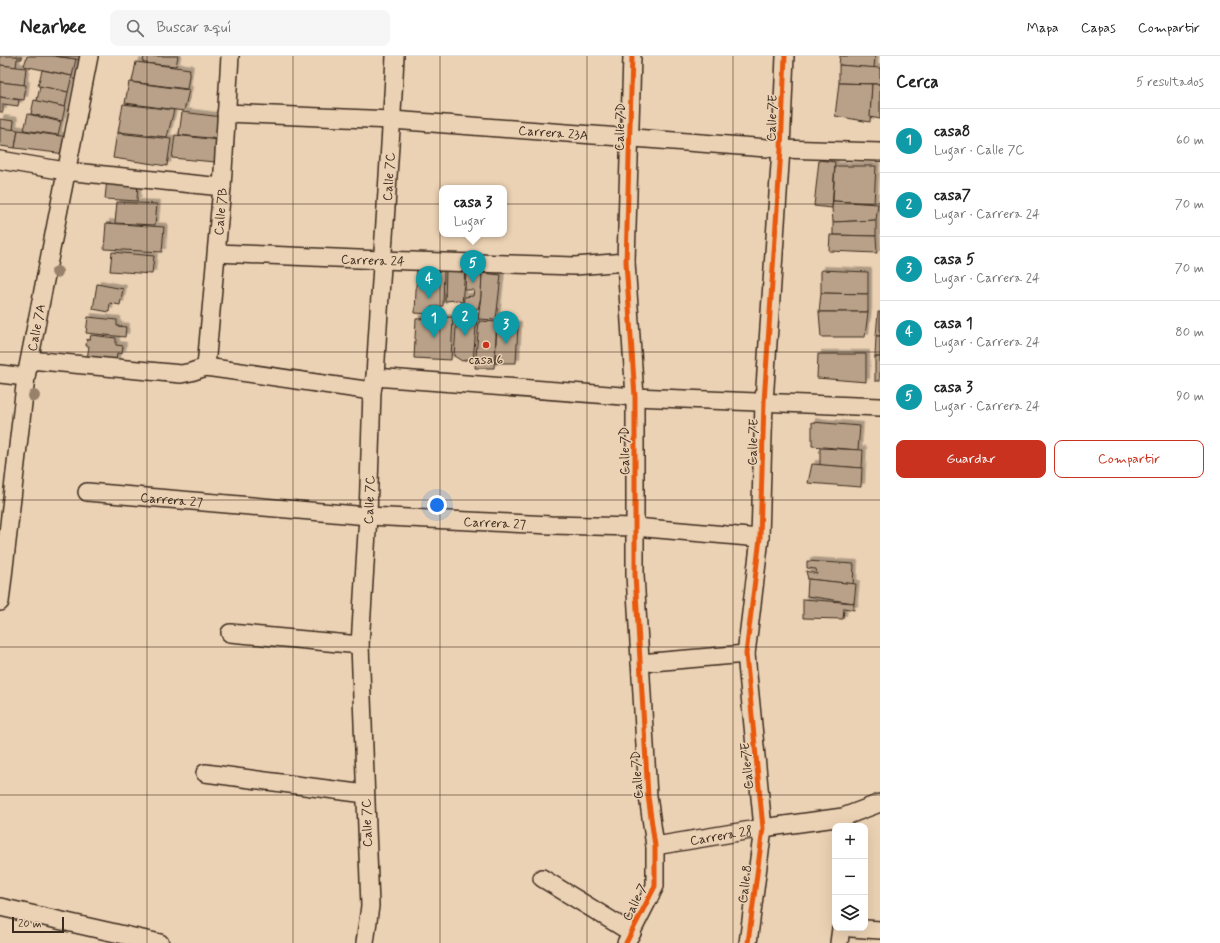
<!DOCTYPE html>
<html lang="es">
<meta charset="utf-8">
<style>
body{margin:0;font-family:Mynerve,sans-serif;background:#f6f6f6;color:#222}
.controls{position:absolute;right:12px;bottom:12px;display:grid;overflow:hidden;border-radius:8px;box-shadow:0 4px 16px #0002}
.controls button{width:36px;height:36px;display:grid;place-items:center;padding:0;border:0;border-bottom:1px solid #e0e0e0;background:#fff;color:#222;font:20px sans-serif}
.scale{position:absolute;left:12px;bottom:10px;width:52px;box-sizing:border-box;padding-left:4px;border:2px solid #3b2a1e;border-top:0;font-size:11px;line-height:14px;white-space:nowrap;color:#3b2a1e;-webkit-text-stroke:3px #ecd2b4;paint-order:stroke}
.you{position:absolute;left:437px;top:449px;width:14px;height:14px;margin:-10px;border:3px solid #fff;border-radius:50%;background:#1a73e8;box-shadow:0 0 0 6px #1a73e833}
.badge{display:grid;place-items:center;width:26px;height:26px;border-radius:50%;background:#c8321e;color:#fff;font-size:13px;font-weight:700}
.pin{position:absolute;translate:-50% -33px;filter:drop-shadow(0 1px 2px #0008)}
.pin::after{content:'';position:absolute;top:21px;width:14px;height:12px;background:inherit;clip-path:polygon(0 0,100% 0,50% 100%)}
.popup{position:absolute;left:439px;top:129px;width:68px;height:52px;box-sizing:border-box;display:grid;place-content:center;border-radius:8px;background:#fff;filter:drop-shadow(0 1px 3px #0005);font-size:13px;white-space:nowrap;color:#767676}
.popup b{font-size:15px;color:#222}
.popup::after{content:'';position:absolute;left:50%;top:100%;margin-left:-8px;border:8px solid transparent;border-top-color:#fff}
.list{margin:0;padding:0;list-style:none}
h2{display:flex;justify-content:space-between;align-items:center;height:52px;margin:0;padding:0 16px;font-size:17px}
h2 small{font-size:13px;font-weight:400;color:#767676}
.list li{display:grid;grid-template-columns:26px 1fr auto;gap:12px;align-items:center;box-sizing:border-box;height:64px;padding:0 16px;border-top:1px solid #e0e0e0}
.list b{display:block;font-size:15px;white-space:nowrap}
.list p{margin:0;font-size:13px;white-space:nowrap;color:#767676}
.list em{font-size:13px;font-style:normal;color:#767676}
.actions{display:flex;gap:8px;padding:12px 16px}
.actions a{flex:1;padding:9px 0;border:1px solid #c8321e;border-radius:8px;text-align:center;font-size:14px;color:#c8321e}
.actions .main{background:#c8321e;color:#fff}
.icon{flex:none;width:22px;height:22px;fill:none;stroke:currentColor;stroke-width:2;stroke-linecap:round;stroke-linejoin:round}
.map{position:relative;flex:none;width:880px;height:887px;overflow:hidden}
header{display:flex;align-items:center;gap:24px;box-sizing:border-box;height:56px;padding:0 20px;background:#fff;border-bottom:1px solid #e0e0e0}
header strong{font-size:19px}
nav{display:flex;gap:22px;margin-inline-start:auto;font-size:14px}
.search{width:280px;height:36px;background:#f6f6f6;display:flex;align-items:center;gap:10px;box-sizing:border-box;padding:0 14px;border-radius:8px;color:#767676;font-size:15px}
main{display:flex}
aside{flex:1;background:#fff}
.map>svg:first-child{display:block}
.building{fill:#b8a188;stroke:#3b2a1e;filter:url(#shadow)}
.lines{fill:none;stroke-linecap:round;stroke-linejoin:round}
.minor-casing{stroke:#3b2a1e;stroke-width:20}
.minor{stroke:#ecd2b4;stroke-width:17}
.cycleway-casing{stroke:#ecd2b4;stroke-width:8}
.cycleway{stroke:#e8590c;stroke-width:5}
.tree{fill:#97816b}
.grid{fill:none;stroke:#3b2a1e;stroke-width:1;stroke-opacity:0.55}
.poi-dot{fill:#c8321e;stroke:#ecd2b4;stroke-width:1.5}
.labels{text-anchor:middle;stroke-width:3;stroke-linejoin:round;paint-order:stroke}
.street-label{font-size:13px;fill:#3b2a1e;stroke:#ecd2b4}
.poi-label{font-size:13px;fill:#3b2a1e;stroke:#ecd2b4}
</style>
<header>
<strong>Nearbee</strong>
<div class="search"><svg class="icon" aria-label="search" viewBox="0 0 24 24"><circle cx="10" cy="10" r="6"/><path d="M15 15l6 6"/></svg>Buscar aquí</div>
<nav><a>Mapa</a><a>Capas</a><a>Compartir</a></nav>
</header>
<main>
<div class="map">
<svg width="880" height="887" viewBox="0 0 880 887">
<defs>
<filter id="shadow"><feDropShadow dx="3.5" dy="-3.5" stdDeviation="0" flood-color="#0004"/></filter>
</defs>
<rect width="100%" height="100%" fill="#ecd2b4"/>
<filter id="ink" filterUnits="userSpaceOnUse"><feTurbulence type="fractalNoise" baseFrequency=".025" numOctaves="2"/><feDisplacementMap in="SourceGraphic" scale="8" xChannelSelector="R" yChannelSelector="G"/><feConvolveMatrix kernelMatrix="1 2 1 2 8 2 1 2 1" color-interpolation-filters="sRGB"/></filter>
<g filter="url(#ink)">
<g class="building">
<polygon points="0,0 17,0 17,1 22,1 22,3 17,3 16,11 0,9"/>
<polygon points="27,0 53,0 76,3 72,20 24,10"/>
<polygon points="55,0 84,0 83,4"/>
<polygon points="144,0 178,0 176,10 143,7"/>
<polygon points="840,0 875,0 874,12 839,9"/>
<polygon points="136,6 190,13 187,33 132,26"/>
<polygon points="0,9 26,12 24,29 0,26"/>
<polygon points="839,9 880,12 880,28 839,27"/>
<polygon points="42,14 72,20 68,36 38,30"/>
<polygon points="0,26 26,29 24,44 0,41"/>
<polygon points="129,26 189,34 184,55 125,47"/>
<polygon points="839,27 872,28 870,66 835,60"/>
<polygon points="872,28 880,28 880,63 870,61"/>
<polygon points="40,30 68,36 65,51 37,45"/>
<polygon points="0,41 19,44 18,50 3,48 3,56 0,56"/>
<polygon points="34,44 65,51 62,65 31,58"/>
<polygon points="123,48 174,54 167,81 118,76"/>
<polygon points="182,56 222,61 220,83 179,79"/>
<polygon points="28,58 61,66 58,79 24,74"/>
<polygon points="0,63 14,65 13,74 0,72"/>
<polygon points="0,72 18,74 15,92 0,90"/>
<polygon points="18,74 68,81 66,98 15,92"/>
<polygon points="117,77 171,83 167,110 113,102"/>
<polygon points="175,79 218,84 215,106 172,102"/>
<polygon points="819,104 835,106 832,152 814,150"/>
<polygon points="835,110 876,110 874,147 833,145"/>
<polygon points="107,123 138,125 137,145 105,143"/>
<polygon points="833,145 878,148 876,164 833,166 832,152"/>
<polygon points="117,146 157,148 155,169 115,167"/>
<polygon points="876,164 876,180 833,179 833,166"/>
<polygon points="106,167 164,171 162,196 104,193"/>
<polygon points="830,179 876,180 877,197 829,195"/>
<polygon points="112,196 154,200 152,218 110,215"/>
<polygon points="417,212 444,213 443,250 431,251 430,258 415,257"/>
<polygon points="446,213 465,215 462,247 457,244 445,245"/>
<polygon points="821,214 868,216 868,238 821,237"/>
<polygon points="466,215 482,219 481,241 478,253 463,251 464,241 473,240 474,234 465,234"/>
<polygon points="482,217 501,219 496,264 478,263 481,240"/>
<polygon points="97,228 123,233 120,249 110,247 109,256 93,253"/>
<polygon points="821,237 868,238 868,256 819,256"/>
<polygon points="819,256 868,256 865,281 821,281"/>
<polygon points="878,256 880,256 880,280 876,280"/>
<polygon points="457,258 477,260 473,305 469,303 462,305 454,300"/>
<polygon points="88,261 117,264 117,270 126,271 125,281 86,277"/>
<polygon points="453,261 451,304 414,302 416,263"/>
<polygon points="479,265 497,266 494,312 475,312"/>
<polygon points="497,268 518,269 516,307 495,307"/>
<polygon points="91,279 116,282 116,289 123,290 122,298 117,297 116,306 87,303 89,290 86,290 87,283 90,284"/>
<polygon points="876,280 880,280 880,301 875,301"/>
<polygon points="818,298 866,298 866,326 817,322"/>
<rect x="875" y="301" width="5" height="24"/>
<polygon points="812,366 860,370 858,394 812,390"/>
<polygon points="820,392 863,394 862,412 820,409"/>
<polygon points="812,408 862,412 861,431 808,427"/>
<polygon points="807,505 854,508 853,528 808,523 806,515 817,518 816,513 807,512"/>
<polygon points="808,523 856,528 854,547 807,540"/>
<polygon points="803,543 854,547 854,554 844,552 843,563 803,562"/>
</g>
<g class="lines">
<g class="minor-casing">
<g id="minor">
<path id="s1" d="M226,57L392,64L781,93L880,96"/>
<polyline points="0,104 65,115 222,131"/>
<path id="s2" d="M217,197L381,204L575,210L626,206"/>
<polyline points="30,304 181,318 191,316 206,311 372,335"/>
<path id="s3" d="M206,311L222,131L230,0"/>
<polyline points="0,318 26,321"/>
<polyline points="375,321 635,341 880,351"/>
<path id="s4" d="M87,436L368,460L551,469L635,471L760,482"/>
<path id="s5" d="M0,546L26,321L89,0"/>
<polyline points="230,577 360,589"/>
<polyline points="640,607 746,598"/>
<polyline points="205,717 365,738"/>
<path id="s6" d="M655,790L763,772L843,761L880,747"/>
<polyline points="542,822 632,877"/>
<polyline points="0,851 160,887"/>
<polyline points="851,872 880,874"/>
<path id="s7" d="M365,887L370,850L360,589L368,460L372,335L375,321C381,214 390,107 395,0"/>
<polyline points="626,887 655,830 655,790 648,740 635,519 635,341 626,206 632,0"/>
<polyline points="748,887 763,772 746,598 760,482 764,346 781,93 785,0"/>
<polyline points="839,887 841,872"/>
</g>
</g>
<use href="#minor" class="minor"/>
<g class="cycleway-casing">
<g id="cycleway">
<polyline points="626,887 655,830 655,790 648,740 635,519 635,341 626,206 632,0"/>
<polyline points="748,887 763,772 746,598 760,482 764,346 781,93 785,0"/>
</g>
</g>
<use href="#cycleway" class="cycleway"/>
</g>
<g class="tree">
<circle cx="57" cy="216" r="6"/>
<circle cx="34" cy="340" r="6"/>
</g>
</g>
<path class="grid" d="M147,0V887M293,0V887M440,0V887M587,0V887M733,0V887M0,148H880M0,296H880M0,444H880M0,591H880M0,739H880"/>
<circle class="poi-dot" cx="486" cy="289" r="4"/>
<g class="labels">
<g class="street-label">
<text transform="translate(771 62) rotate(-88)" y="5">Calle 7E</text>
<text transform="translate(619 71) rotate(-88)" y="5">Calle 7D</text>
<text dy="5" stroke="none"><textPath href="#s1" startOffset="328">Carrera 23A</textPath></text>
<text dy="5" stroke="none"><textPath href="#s7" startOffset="768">Calle 7C</textPath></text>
<text dy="5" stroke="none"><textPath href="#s3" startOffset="156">Calle 7B</textPath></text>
<text dy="5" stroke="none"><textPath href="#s2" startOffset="156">Carrera 24</textPath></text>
<text dy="5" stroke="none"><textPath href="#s5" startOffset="277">Calle 7A</textPath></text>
<text transform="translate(752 386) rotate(-88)" y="5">Calle 7E</text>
<text transform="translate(624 395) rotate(-90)" y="5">Calle 7D</text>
<text dy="5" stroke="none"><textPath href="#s4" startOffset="85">Carrera 27</textPath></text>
<text dy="5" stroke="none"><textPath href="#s7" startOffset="444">Calle 7C</textPath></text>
<text dy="5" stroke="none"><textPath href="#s4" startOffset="409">Carrera 27</textPath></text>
<text transform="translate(746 710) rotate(-95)" y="5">Calle 7E</text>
<text transform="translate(636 719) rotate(-94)" y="5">Calle 7D</text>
<text transform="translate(366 767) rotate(-92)" y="5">Calle 7C</text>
<text dy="5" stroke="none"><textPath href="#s6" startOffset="67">Carrera 28</textPath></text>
<text transform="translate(744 828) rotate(-83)" y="5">Calle 8</text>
<text transform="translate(634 846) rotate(-64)" y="5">Calle 7</text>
</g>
<g class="poi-label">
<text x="486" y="308">casa 6</text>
</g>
</g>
</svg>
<div class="controls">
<button>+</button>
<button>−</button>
<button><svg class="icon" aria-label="layers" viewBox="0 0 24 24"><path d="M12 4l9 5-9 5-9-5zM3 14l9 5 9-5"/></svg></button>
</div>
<div class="scale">20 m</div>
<div class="you"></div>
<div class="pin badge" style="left:434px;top:282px;background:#0f9aa8">1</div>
<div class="pin badge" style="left:465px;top:280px;background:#0f9aa8">2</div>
<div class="pin badge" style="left:506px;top:288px;background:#0f9aa8">3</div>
<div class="pin badge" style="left:429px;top:243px;background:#0f9aa8">4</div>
<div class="pin badge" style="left:473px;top:227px;background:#0f9aa8">5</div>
<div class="popup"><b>casa 3</b>Lugar</div>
</div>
<aside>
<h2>Cerca<small>5 resultados</small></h2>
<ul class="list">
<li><span class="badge" style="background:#0f9aa8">1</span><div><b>casa8</b><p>Lugar · Calle 7C</p></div><em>60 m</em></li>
<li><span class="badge" style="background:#0f9aa8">2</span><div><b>casa7</b><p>Lugar · Carrera 24</p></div><em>70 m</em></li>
<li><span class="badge" style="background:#0f9aa8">3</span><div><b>casa 5</b><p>Lugar · Carrera 24</p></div><em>70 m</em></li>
<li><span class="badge" style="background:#0f9aa8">4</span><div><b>casa 1</b><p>Lugar · Carrera 24</p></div><em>80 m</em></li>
<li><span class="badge" style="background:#0f9aa8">5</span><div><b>casa 3</b><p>Lugar · Carrera 24</p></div><em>90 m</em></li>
</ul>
<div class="actions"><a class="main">Guardar</a><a>Compartir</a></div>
</aside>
</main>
